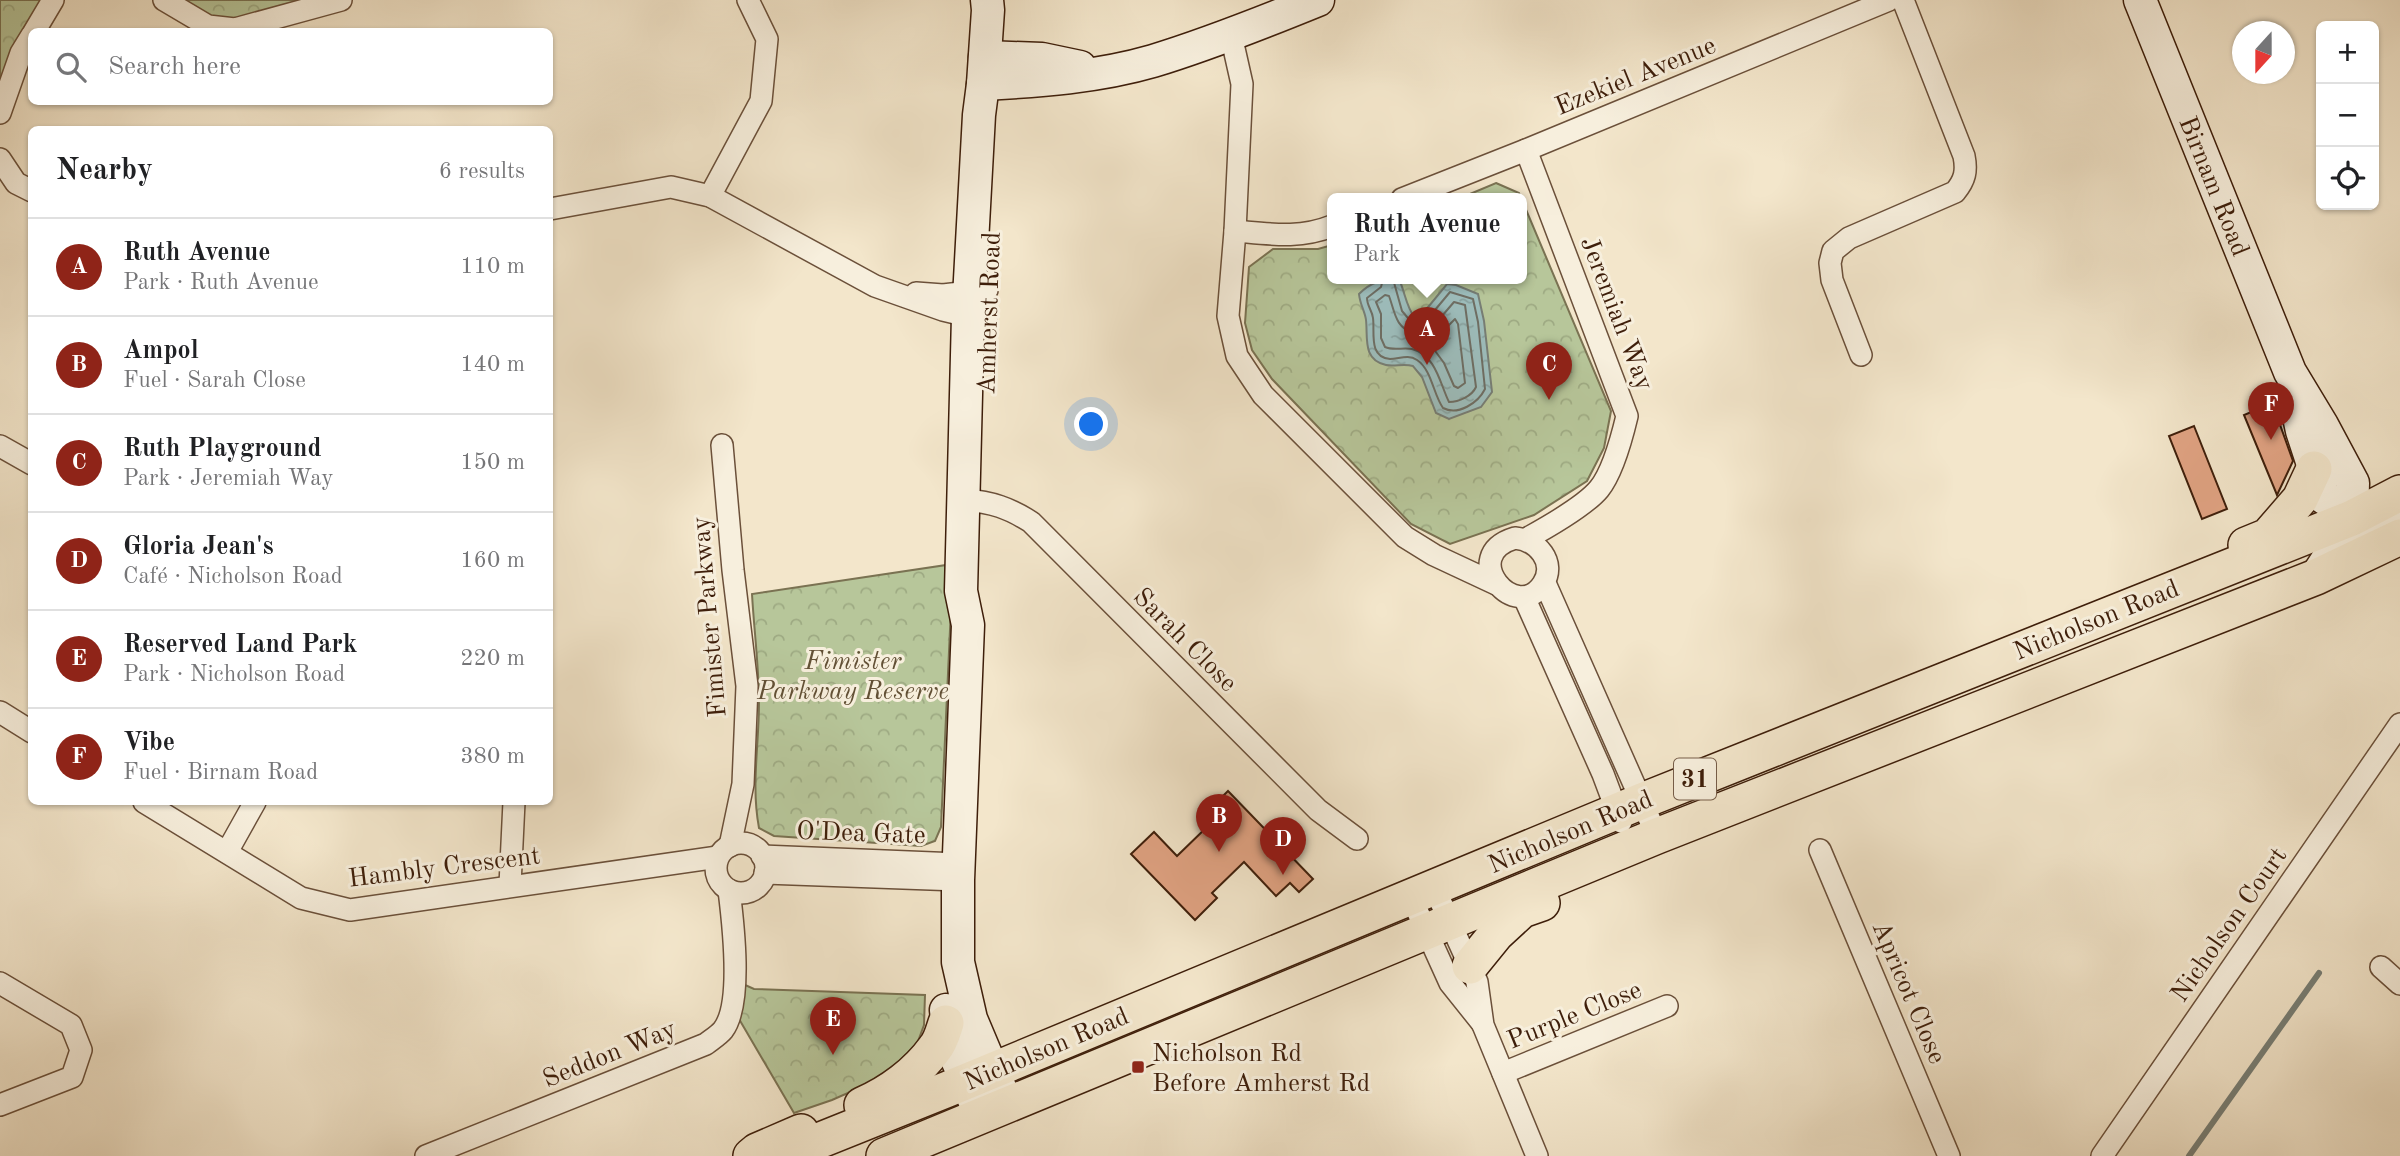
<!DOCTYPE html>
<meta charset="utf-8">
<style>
body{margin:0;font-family:"Old Standard TT",serif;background:#f6f6f6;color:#202124}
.controls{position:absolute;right:21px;top:21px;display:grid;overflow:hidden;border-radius:10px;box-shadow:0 2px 5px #0004}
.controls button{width:63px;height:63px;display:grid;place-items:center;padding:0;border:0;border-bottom:2px solid #e0e0e0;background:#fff;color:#202124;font:35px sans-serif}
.compass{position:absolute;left:2232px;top:21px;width:63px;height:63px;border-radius:50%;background:#fff;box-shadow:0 2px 5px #0004;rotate:201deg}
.you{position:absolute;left:1092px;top:425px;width:24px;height:24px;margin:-18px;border:5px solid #fff;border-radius:50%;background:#1a73e8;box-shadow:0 0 0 10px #1a73e833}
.badge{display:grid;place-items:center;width:46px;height:46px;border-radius:50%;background:#8f2418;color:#fff;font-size:23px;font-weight:700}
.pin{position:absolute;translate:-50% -58px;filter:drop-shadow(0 2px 4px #0008)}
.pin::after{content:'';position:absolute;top:37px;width:24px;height:21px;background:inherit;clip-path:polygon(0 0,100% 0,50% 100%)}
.popup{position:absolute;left:1327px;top:193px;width:200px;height:91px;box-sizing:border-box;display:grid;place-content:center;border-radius:10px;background:#fff;filter:drop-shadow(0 2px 5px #0005);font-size:23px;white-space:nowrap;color:#757577}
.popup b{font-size:26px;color:#202124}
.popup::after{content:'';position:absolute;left:50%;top:100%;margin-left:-14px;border:14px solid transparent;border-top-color:#fff}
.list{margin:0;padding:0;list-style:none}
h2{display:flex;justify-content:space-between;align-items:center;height:91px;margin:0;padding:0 28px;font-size:30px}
h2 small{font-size:23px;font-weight:400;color:#757577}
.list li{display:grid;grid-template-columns:46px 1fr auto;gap:21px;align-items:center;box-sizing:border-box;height:98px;padding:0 28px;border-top:2px solid #e0e0e0}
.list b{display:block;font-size:26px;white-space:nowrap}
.list p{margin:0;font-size:23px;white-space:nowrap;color:#757577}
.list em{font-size:23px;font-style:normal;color:#757577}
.icon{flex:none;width:38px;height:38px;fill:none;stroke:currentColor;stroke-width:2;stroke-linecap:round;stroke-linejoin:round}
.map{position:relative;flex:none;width:2400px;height:1156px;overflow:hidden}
.search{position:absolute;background:#fff;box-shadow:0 2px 5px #0004;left:28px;top:28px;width:525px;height:77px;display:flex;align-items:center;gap:18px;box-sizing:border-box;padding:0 24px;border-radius:10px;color:#757577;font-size:26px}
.panel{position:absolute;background:#fff;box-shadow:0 2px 5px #0004;left:28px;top:126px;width:525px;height:679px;border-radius:10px}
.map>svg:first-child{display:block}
.park{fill:url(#park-crowns);stroke:#7a7252;stroke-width:2}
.water{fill:url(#water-ripples);stroke:#777e75;stroke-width:2}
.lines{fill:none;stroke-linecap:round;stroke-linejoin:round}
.shore{stroke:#6e6e64;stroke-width:2}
.stream{stroke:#777e75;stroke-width:6}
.building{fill:#e1a383;stroke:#3e1e0a;stroke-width:2}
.street-casing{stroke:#6b503a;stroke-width:24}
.secondary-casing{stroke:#3e1e0a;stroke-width:35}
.primary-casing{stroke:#3e1e0a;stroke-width:38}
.street{stroke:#f7efdd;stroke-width:21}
.secondary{stroke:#f7efdd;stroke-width:32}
.primary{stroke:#f3e6cb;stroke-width:35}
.poi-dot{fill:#8f2418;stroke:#f7efdd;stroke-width:2.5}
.labels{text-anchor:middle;stroke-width:6;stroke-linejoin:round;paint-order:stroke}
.shield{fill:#f7efdd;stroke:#765d49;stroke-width:2}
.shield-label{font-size:24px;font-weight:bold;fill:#3e1e0a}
.street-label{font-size:26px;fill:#3e1e0a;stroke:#f7efdd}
.park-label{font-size:26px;font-style:italic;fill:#625035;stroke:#f7efdd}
.poi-label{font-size:26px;fill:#3e1e0a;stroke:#f7efdd;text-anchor:start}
</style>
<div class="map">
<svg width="2400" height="1156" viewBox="0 0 2400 1156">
<defs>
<pattern id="park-crowns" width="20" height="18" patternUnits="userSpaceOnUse" patternTransform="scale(1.75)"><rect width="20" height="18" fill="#b7c69a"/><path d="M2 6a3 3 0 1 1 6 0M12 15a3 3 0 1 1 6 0" fill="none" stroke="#9eaa83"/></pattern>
<pattern id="water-ripples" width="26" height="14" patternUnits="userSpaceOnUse" patternTransform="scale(1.75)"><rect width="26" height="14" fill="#9dbebd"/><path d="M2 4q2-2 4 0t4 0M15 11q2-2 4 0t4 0" fill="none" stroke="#88a3a1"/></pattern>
</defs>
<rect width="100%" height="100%" fill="#f3e6cb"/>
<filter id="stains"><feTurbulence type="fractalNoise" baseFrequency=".00286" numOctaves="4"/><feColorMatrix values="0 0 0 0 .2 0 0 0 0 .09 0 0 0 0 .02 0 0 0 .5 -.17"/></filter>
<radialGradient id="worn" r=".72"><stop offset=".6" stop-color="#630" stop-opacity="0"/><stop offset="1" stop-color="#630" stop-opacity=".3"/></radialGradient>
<g class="park">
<polygon points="0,0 48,0 0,103"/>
<polygon points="181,0 329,0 237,20 215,19"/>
<polygon points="1496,183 1519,193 1611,411 1604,448 1587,481 1534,515 1450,544 1411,524 1272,379 1252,350 1245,323 1249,267 1273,249 1318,249 1332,245 1332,279 1522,279 1522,199 1458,199"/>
<path d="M953,564L941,827L935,841L921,846L774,836L759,828C751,786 759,745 759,703C759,667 754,630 752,594Z"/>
<polygon points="734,980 754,989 925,995 924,1025 917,1044 894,1066 873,1082 832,1100 794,1113 732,1007"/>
</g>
<path class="water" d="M1399,279C1405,292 1406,307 1415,318L1420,317L1447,284L1456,285L1478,294L1484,321L1492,392L1481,407L1449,419L1436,413L1422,377L1413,366C1403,363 1395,367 1386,365C1362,360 1368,337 1366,320C1365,311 1360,305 1359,294C1371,282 1382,279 1399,279Z"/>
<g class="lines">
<g class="shore">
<path d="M1383,279L1381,287L1367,298C1367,306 1372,310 1373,318C1375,332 1368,357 1390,359C1399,359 1408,354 1417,360C1432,370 1433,394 1443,408C1458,416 1478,403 1485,389L1478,322L1473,299L1450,292L1425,322L1413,324L1402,311L1393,279"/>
<path d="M1385,295L1389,296C1395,312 1395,328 1414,333L1430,330L1454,302L1465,305L1476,387C1472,396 1459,402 1449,402C1440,384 1436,355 1412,349C1403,347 1394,351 1385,347L1381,338V314L1376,302Z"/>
<polygon points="1455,319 1458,324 1465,383 1458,388 1454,386 1444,363 1430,344"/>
</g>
<polyline class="stream" points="2189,1156 2319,973"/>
</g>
<g class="building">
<polygon points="2268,405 2275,423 2279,422 2293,461 2277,495 2244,415"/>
<polygon points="2194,426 2227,509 2202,519 2169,436"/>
<polygon points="1228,791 1313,879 1299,892 1290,883 1276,896 1244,862 1212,893 1217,898 1195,920 1131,854 1154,832 1177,856 1209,825 1201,818"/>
</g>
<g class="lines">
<g class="street-casing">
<g id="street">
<polyline points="164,0 208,26 235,29 341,0"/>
<polyline points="34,32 53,0"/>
<polyline points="1231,35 1242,84 1235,231 1228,316 1237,356 1263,395 1405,537 1434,555 1496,584"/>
<polyline points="0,113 21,53 32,35"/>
<path d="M1526,150L1627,416C1622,437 1613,472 1599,489C1585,506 1546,528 1526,539"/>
<polyline points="0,159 16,183 32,191"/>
<polyline points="710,196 761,101 767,39 748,0"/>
<polyline points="1402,199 1526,150 1889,0"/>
<polyline points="550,209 671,187 710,196 875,286 943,310 968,316 986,317"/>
<path d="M1235,231C1270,234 1300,239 1332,226"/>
<polyline points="916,293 943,295 987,290"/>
<path d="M1861,355L1832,280L1830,263L1833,251L1849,238L1955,192C1965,180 1967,171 1964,156L1903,0"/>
<polyline points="722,445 733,570 747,686 743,784 730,846"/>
<polyline points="0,446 32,464"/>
<path d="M965,500C992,502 1009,508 1031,522L1318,810L1357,839"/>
<path d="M1515,538C1537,540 1557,562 1543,584C1517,625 1456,556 1515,538Z"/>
<polyline points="1545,583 1657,836"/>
<polyline points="1524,597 1603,774 1621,822"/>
<polyline points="0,712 32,732"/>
<polyline points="144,802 301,898 350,910 718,857"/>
<circle cx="741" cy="868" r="25"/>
<polyline points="1820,850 1949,1156"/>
<polyline points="227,852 255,802"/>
<polyline points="762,856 958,864"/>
<polyline points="765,873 958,880"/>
<polyline points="510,885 514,802"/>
<polyline points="1434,887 1477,982 1483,1025 1537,1156"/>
<polyline points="1411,897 1450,983 1482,1023"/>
<polyline points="2381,967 2400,984"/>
<polyline points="0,983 71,1025 81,1050 72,1077 0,1105"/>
<polyline points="1503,1073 1667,1006"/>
<path d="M426,1156L706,1044C711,1040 719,1035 723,1030C743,1004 733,922 729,890"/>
<polyline points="2102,1156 2400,724"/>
</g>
</g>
<g class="secondary-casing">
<g id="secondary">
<polyline points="987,0 988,10 983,84 979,115 968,316 961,591 968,625 958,880 958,962 971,1019 1003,1095"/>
<polyline points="2140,0 2290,372 2322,425 2353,483 2352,518 2340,540 2316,577"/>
<polyline points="985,57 1042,59 1080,67"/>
<path d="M983,84C1040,81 1098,77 1153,61C1209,44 1264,22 1318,0"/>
<polyline points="2295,398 2302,431 2324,498 2368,527 2386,529 2400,522"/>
<polyline points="946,1010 950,1043 981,1116"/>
</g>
</g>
<g class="primary-casing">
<g id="primary">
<polyline points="2246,545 2268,536 2300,499 2314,469"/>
<polyline points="1470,966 1496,934 1522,910 1542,903"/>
<path d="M862,1105C890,1093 917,1073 935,1048C941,1041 943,1032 946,1023"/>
<polyline points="751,1156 757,1151 801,1132"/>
<polyline points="781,1156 948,1089 1642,801 2352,518 2400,493"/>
<polyline points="884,1156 1657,836 2316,577 2400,537"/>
</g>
</g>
<use href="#street" class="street"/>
<use href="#secondary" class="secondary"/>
<use href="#primary" class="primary"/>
</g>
<rect class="poi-dot" x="1131" y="1060" width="14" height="14" rx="3.5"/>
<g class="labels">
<rect class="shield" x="1674" y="758.5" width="42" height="41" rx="5"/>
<g class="shield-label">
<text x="1695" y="787">31</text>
</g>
<g class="street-label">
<text transform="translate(1635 75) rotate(-22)" y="9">Ezekiel Avenue</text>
<text transform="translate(2215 186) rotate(68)" y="9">Birnam Road</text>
<text transform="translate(988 313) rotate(-88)" y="9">Amherst Road</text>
<text transform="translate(1618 313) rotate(69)" y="9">Jeremiah Way</text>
<text transform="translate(708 617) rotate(-95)" y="9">Fimister Parkway</text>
<text transform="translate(2096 619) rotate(-22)" y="9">Nicholson Road</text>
<text transform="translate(1186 639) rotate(45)" y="9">Sarah Close</text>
<text transform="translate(1570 831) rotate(-23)" y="9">Nicholson Road</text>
<text transform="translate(861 832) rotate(2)" y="9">O'Dea Gate</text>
<text transform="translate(444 866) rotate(-7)" y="9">Hambly Crescent</text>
<text transform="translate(2228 924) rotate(-55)" y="9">Nicholson Court</text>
<text transform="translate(1910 992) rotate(67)" y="9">Apricot Close</text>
<text transform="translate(1574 1014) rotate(-22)" y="9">Purple Close</text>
<text transform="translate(1046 1048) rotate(-23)" y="9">Nicholson Road</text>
<text transform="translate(609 1053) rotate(-22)" y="9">Seddon Way</text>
</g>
<g class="park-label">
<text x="853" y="669">Fimister<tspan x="853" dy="30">Parkway Reserve</tspan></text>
</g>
<g class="poi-label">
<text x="1152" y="1061">Nicholson Rd<tspan x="1152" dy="30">Before Amherst Rd</tspan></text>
</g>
</g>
<rect width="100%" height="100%" filter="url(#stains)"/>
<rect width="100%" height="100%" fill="url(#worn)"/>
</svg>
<div class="controls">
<button>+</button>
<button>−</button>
<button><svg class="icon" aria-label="locate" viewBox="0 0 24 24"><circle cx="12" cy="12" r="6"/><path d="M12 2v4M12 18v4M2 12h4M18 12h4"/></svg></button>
</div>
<svg class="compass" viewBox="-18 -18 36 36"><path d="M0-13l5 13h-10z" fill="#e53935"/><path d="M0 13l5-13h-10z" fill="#757577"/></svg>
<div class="you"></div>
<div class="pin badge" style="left:1427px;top:365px">A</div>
<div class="popup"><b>Ruth Avenue</b>Park</div>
<div class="pin badge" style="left:1219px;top:852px">B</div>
<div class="pin badge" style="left:1549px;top:400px">C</div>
<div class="pin badge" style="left:1283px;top:875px">D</div>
<div class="pin badge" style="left:833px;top:1055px">E</div>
<div class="pin badge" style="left:2271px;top:440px">F</div>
<div class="search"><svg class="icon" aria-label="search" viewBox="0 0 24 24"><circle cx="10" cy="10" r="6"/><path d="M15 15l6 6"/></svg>Search here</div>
<section class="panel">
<h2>Nearby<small>6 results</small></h2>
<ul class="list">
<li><span class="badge">A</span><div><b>Ruth Avenue</b><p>Park · Ruth Avenue</p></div><em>110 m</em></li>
<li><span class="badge">B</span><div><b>Ampol</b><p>Fuel · Sarah Close</p></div><em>140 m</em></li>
<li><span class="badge">C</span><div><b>Ruth Playground</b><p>Park · Jeremiah Way</p></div><em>150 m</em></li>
<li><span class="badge">D</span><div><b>Gloria Jean's</b><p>Café · Nicholson Road</p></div><em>160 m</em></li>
<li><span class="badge">E</span><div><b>Reserved Land Park</b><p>Park · Nicholson Road</p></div><em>220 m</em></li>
<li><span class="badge">F</span><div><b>Vibe</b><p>Fuel · Birnam Road</p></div><em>380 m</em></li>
</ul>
</section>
</div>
